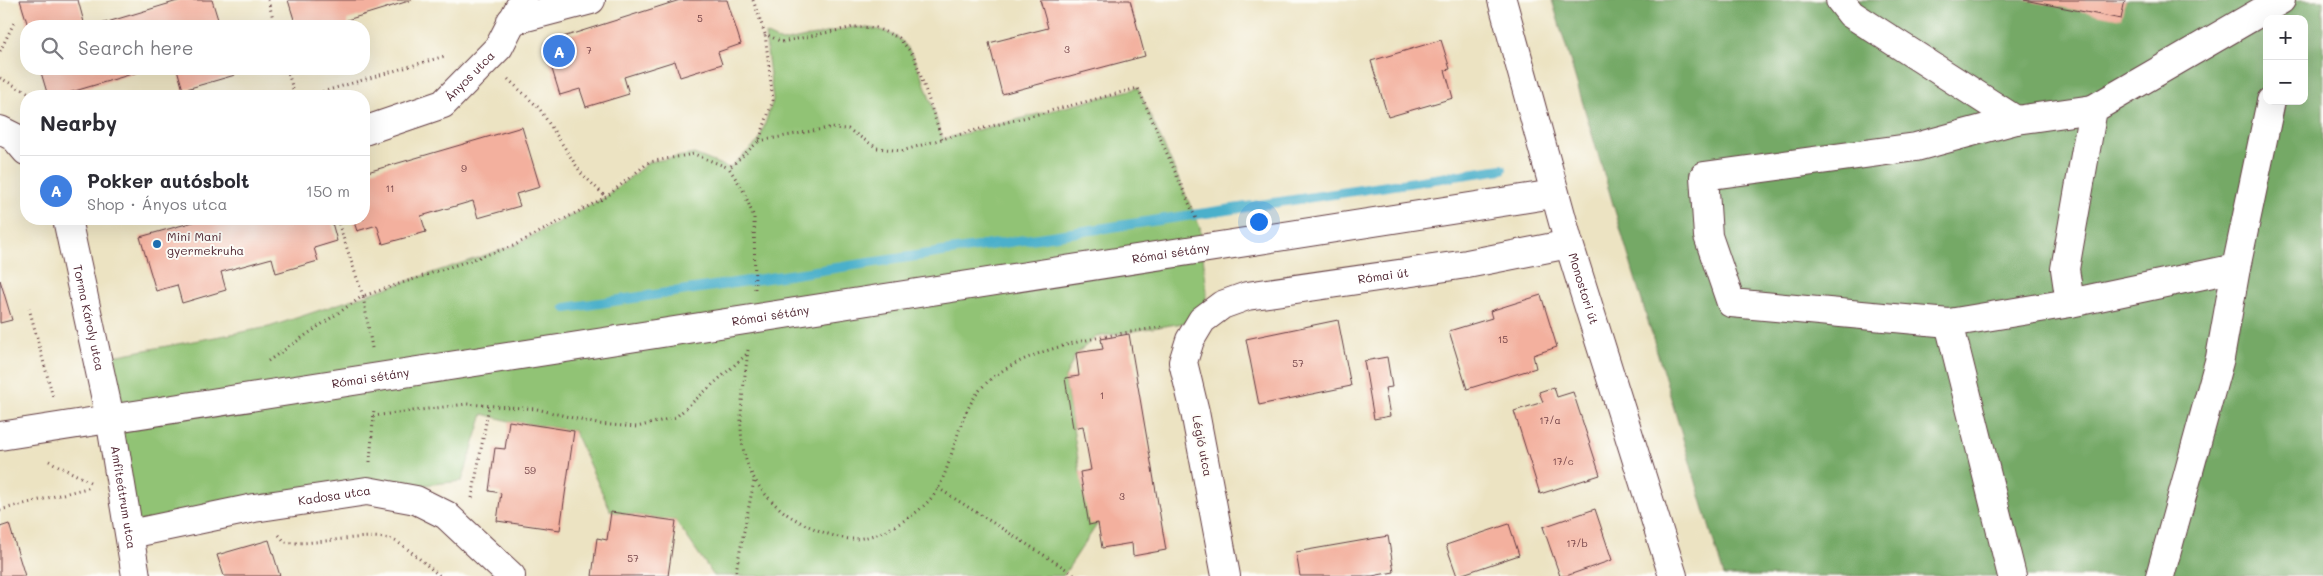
<!DOCTYPE html>
<meta charset="utf-8">
<style>
body{margin:0;font-family:Mali,sans-serif;background:#f2f2f3;color:#2b2b33}
.controls{position:absolute;right:15px;top:15px;display:grid;overflow:hidden;border-radius:10px;box-shadow:0 5px 20px #0002}
.controls button{width:45px;height:45px;display:grid;place-items:center;padding:0;border:0;border-bottom:1px solid #e1e1e2;background:#fff;color:#2b2b33;font:25px sans-serif}
.you{position:absolute;left:1258px;top:221px;width:18px;height:18px;margin:-12px;border:4px solid #fff;border-radius:50%;background:#1a73e8;box-shadow:0 0 0 8px #1a73e833}
.badge{display:grid;place-items:center;width:32px;height:32px;border-radius:50%;background:#1f6fb2;color:#fff;font-size:16px;font-weight:700}
.pin{position:absolute;translate:-50% -50%;border:2px solid #fff;box-shadow:0 1px 5px #0006}
.list{margin:0;padding:0;list-style:none}
h2{display:flex;justify-content:space-between;align-items:center;height:65px;margin:0;padding:0 20px;font-size:21px}
h2 small{font-size:16px;font-weight:400;color:#7c7c81}
.list li{display:grid;grid-template-columns:32px 1fr auto;gap:15px;align-items:center;box-sizing:border-box;height:70px;padding:0 20px;border-top:1px solid #e1e1e2}
.list b{display:block;font-size:19px;white-space:nowrap}
.list p{margin:0;font-size:16px;white-space:nowrap;color:#7c7c81}
.list em{font-size:16px;font-style:normal;color:#7c7c81}
.icon{flex:none;width:28px;height:28px;fill:none;stroke:currentColor;stroke-width:2;stroke-linecap:round;stroke-linejoin:round}
.map{position:relative;flex:none;width:2323px;height:576px;overflow:hidden}
.search{position:absolute;background:#fff;box-shadow:0 5px 20px #0002;left:20px;top:20px;width:350px;height:55px;display:flex;align-items:center;gap:12px;box-sizing:border-box;padding:0 18px;border-radius:20px;color:#7c7c81;font-size:19px}
.panel{position:absolute;background:#fff;box-shadow:0 5px 20px #0002;left:20px;top:90px;width:350px;height:135px;border-radius:20px}
.map>svg:first-child{display:block}
.green{fill:#91c374;stroke:#6e7150}
.forest{fill:#74a966;stroke:#5f6448;fill-rule:evenodd}
.lines{fill:none;stroke-linecap:round;stroke-linejoin:round}
.stream{stroke:#4bb0cb;stroke-width:10}
.building{fill:#f3b09e}
.minor-casing{stroke:#623c42;stroke-width:30}
.path{stroke:#623c42;stroke-width:3;stroke-dasharray:1 4;stroke-linecap:butt}
.minor{stroke:#fff;stroke-width:28}
.poi-dot{fill:#1f6fb2;stroke:#fdfcf7;stroke-width:2}
.labels{text-anchor:middle;stroke-width:4;stroke-linejoin:round;paint-order:stroke}
.number-label{font-size:10px;fill:#744348}
.street-label{font-size:12px;fill:#4a1f2b;stroke:#fdfcf7}
.poi-label{font-size:12px;fill:#4a1f2b;stroke:#fdfcf7;text-anchor:start}
</style>
<div class="map">
<svg width="2323" height="576" viewBox="0 0 2323 576">
<rect width="100%" height="100%" fill="#fdfcf7"/>
<filter id="ink" filterUnits="userSpaceOnUse"><feTurbulence type="fractalNoise" baseFrequency=".02" numOctaves="2"/><feDisplacementMap in="SourceGraphic" scale="10" xChannelSelector="R" yChannelSelector="G"/><feConvolveMatrix kernelMatrix="1 2 1 2 8 2 1 2 1" color-interpolation-filters="sRGB"/></filter>
<filter id="wash" filterUnits="userSpaceOnUse"><feTurbulence type="fractalNoise" baseFrequency=".0096" numOctaves="4" result="noise"/><feDisplacementMap in="SourceGraphic" scale="20" xChannelSelector="R" yChannelSelector="G"/><feGaussianBlur stdDeviation="1.12" result="paint"/><feColorMatrix in="noise" values="0 0 0 0 0 0 0 0 0 0 0 0 0 0 0 0 0 1.4 0 .05"/><feComposite in="paint" operator="in"/></filter>
<g filter="url(#wash)">
<rect width="100%" height="100%" fill="#ece3c2"/>
<path class="green" d="M854,27C869,28 885,29 898,38C919,52 934,115 943,139L1138,88L1200,227L1207,292L1202,320L1096,337L1076,354L1065,378L1080,472L1098,523L1063,576H714L676,521L611,512L574,431L509,421L483,414L462,481L367,491L130,534L97,359L269,327L513,246L606,197L649,162L694,154L729,168L759,141L773,100L765,34L782,42Z"/>
<path class="forest" d="M1552,0H2323V576H1724ZM2267,19H2304V101H2267Z"/>
<g class="lines">
<polyline class="stream" points="566,308 1502,169"/>
</g>
<g id="blocks">
<g class="building">
<polygon points="20,0 78,0 85,26 28,26"/>
<polygon points="181,0 212,0 220,26 94,26"/>
<polygon points="288,0 412,0 347,20 349,26 296,26"/>
<polygon points="680,0 727,0 741,44 718,52 722,64 680,77 675,61 624,77 629,94 586,107 580,89 560,95 544,43"/>
<polygon points="1040,0 1130,0 1145,56 1002,94 989,43 1048,28"/>
<polygon points="2024,0 2125,0 2121,19"/>
<polygon points="1441,40 1450,69 1445,70 1453,98 1388,117 1371,61"/>
<polygon points="40,69 149,69 58,96 48,96"/>
<polygon points="177,69 233,69 235,75 183,90"/>
<polygon points="522,127 540,187 516,194 520,206 478,218 473,201 421,216 426,232 383,244 377,225 357,231 353,219 364,219 364,173"/>
<polygon points="204,219 331,219 337,241 314,248 318,261 276,273 272,258 221,272 226,290 182,303 177,285 156,291 140,237"/>
<polygon points="0,280 12,320 0,323"/>
<polygon points="1541,295 1557,347 1533,355 1536,368 1467,389 1449,331 1492,318 1490,311"/>
<polygon points="1338,320 1351,386 1259,405 1246,339"/>
<polygon points="1129,334 1166,550 1133,556 1132,543 1102,548 1098,523 1089,525 1080,472 1091,470 1083,426 1073,428 1065,378 1079,376 1076,353 1103,349 1101,339"/>
<polygon points="1387,357 1392,387 1385,388 1390,416 1374,419 1364,361"/>
<polygon points="1554,387 1557,397 1573,392 1600,475 1540,494 1514,411 1543,402 1539,392"/>
<polygon points="509,421 574,431 560,530 497,521 501,493 489,491 495,448 505,449"/>
<polygon points="1595,509 1612,560 1566,576 1560,576 1543,527"/>
<polygon points="611,512 676,521 668,576 592,576 597,538 607,540"/>
<polygon points="9,524 25,576 0,576 0,527"/>
<polygon points="1509,524 1519,555 1457,576 1446,545"/>
<polygon points="1388,536 1394,572 1372,576 1300,576 1296,552"/>
<polygon points="269,540 280,576 224,576 217,555"/>
</g>
</g>
</g>
<g filter="url(#ink)">
<use href="#blocks" fill-opacity="0" stroke="#623c42" stroke-width="1"/>
<g class="lines">
<g class="minor-casing">
<g id="minor">
<path id="s1" d="M1502,0L1569,244L1673,576"/>
<polyline points="1840,0 1851,14 2016,120"/>
<polyline points="511,21 591,0"/>
<polyline points="2271,101 2236,268 2070,303 2065,269 2093,109 2281,0"/>
<polyline points="0,130 14,137 26,151"/>
<path id="s2" d="M364,131L443,104L499,47L523,0"/>
<path id="s3" d="M67,219L110,418L136,576"/>
<polyline points="1949,323 1731,303 1708,236 1704,176 1916,147 2016,120 2093,109"/>
<path id="s4" d="M0,436L1541,196"/>
<path id="s5" d="M130,534L254,508L367,491L416,500L446,515L511,576"/>
<path id="s6" d="M1226,576L1195,412L1183,362L1190,340L1202,320L1222,305L1247,296L1467,264L1569,244"/>
<polyline points="2012,576 1949,323 2070,303"/>
<polyline points="2160,576 2220,358 2236,268"/>
</g>
</g>
<g class="path">
<polyline points="268,0 275,26"/>
<polyline points="753,0 765,34 782,42 854,27 876,28 899,38 914,56 942,139 1138,88 1196,219"/>
<polyline points="0,51 14,23"/>
<polyline points="287,69 295,96"/>
<polyline points="0,78 35,96"/>
<polyline points="508,79 539,108 581,173 606,197"/>
<polyline points="308,96 445,56"/>
<polyline points="759,141 828,128 848,129 877,148 902,151 942,139"/>
<polyline points="755,289 754,217 743,190 729,168 759,141 773,100 765,34"/>
<polyline points="29,308 53,397"/>
<polyline points="372,348 363,296 513,246 606,197 649,162 694,154 729,168"/>
<path d="M748,350C741,414 726,466 784,512C798,523 836,540 854,539C881,538 926,512 939,487C958,448 958,402 996,375C1040,344 1111,335 1162,327"/>
<polyline points="268,361 363,296 337,219"/>
<polyline points="373,416 467,404 537,409 597,424 637,427 676,417 747,354"/>
<polyline points="49,461 90,482"/>
<polyline points="370,462 374,408"/>
<polyline points="938,488 1077,576"/>
<polyline points="472,498 489,406"/>
<polyline points="0,510 91,487"/>
<path d="M279,535L285,542C314,547 375,529 397,542C412,551 426,565 440,576"/>
<polyline points="735,576 754,481"/>
</g>
<use href="#minor" class="minor"/>
</g>
</g>
<circle class="poi-dot" cx="157" cy="244" r="5"/>
<g class="labels">
<g class="number-label">
<text x="700" y="22">5</text>
<text x="1067" y="53">3</text>
<text x="589" y="54">7</text>
<text x="464" y="172">9</text>
<text x="390" y="192">11</text>
<text x="1503" y="343">15</text>
<text x="1298" y="367">57</text>
<text x="1102" y="399">1</text>
<text x="1550" y="424">17/a</text>
<text x="1563" y="465">17/c</text>
<text x="530" y="474">59</text>
<text x="1122" y="500">3</text>
<text x="1577" y="547">17/b</text>
<text x="633" y="562">57</text>
</g>
<g class="street-label">
<text dy="4" stroke="none"><textPath href="#s2" startOffset="122">Ányos utca</textPath></text>
<text dy="4" stroke="none"><textPath href="#s4" startOffset="1185">Római sétány</textPath></text>
<text dy="4" stroke="none"><textPath href="#s6" startOffset="454">Római út</textPath></text>
<text dy="4" stroke="none"><textPath href="#s1" startOffset="300">Monostori út</textPath></text>
<text dy="4" stroke="none"><textPath href="#s4" startOffset="780">Római sétány</textPath></text>
<text dy="4" stroke="none"><textPath href="#s3" startOffset="101">Torma Károly utca</textPath></text>
<text dy="4" stroke="none"><textPath href="#s4" startOffset="375">Római sétány</textPath></text>
<text transform="translate(1202 446) rotate(79)" y="4">Légió utca</text>
<text dy="4" stroke="none"><textPath href="#s3" startOffset="284">Amfiteátrum utca</textPath></text>
<text dy="4" stroke="none"><textPath href="#s5" startOffset="208">Kadosa utca</textPath></text>
</g>
<g class="poi-label">
<text x="167" y="241">Mini Mani<tspan x="167" dy="14">gyermekruha</tspan></text>
</g>
</g>
</svg>
<div class="controls">
<button>+</button>
<button>−</button>
</div>
<div class="you"></div>
<div class="pin badge" style="left:559px;top:51px;background:#3f7fe0">A</div>
<div class="search"><svg class="icon" aria-label="search" viewBox="0 0 24 24"><circle cx="10" cy="10" r="6"/><path d="M15 15l6 6"/></svg>Search here</div>
<section class="panel">
<h2>Nearby<small></small></h2>
<ul class="list">
<li><span class="badge" style="background:#3f7fe0">A</span><div><b>Pokker autósbolt</b><p>Shop · Ányos utca</p></div><em>150 m</em></li>
</ul>
</section>
</div>
